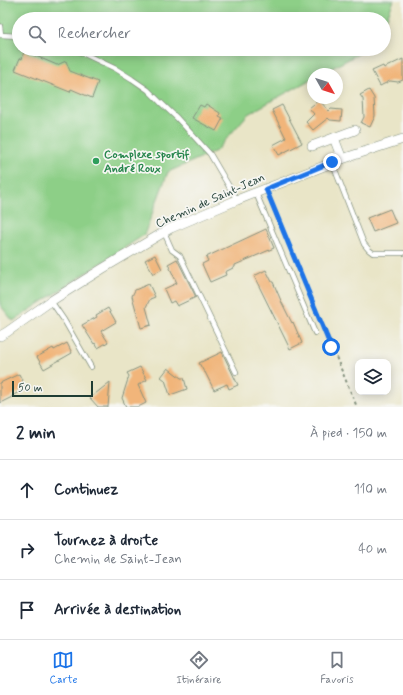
<!DOCTYPE html>
<html lang="fr">
<meta charset="utf-8">
<style>
body{margin:0;font-family:Mynerve,sans-serif;background:#f2f2f3;color:#1f2937}
.controls{position:absolute;right:12px;bottom:12px;display:grid;overflow:hidden;border-radius:8px;box-shadow:0 2px 10px #0003}
.controls button{width:36px;height:36px;display:grid;place-items:center;padding:0;border:0;border-bottom:1px solid #e0e1e3;background:#fff;color:#1f2937;font:20px sans-serif}
.compass{position:absolute;left:307px;top:68px;width:36px;height:36px;border-radius:50%;background:#fff;box-shadow:0 2px 10px #0003;rotate:129deg}
.scale{position:absolute;left:12px;bottom:10px;width:81px;box-sizing:border-box;padding-left:4px;border:2px solid #1f3d34;border-top:0;font-size:11px;line-height:14px;white-space:nowrap;color:#1f3d34;-webkit-text-stroke:3px #f6f6f2;paint-order:stroke}
.stop{position:absolute;width:12px;height:12px;margin:-9px;border:3px solid #1a73e8;border-radius:50%;background:#fff}
.stop.end{background:#1a73e8;border-color:#fff;box-shadow:0 1px 4px #0008}
.list{margin:0;padding:0;list-style:none}
h2{display:flex;justify-content:space-between;align-items:center;height:52px;margin:0;padding:0 16px;font-size:17px}
h2 small{font-size:13px;font-weight:400;color:#747a83}
.list li{display:grid;grid-template-columns:26px 1fr auto;gap:12px;align-items:center;box-sizing:border-box;height:60px;padding:0 16px;border-top:1px solid #e0e1e3}
.list b{display:block;font-size:15px;white-space:nowrap}
.list p{margin:0;font-size:13px;white-space:nowrap;color:#747a83}
.list em{font-size:13px;font-style:normal;color:#747a83}
.icon{flex:none;width:22px;height:22px;fill:none;stroke:currentColor;stroke-width:2;stroke-linecap:round;stroke-linejoin:round}
.map{position:relative;flex:none;width:403px;height:407px;overflow:hidden}
.search{position:absolute;background:#fff;box-shadow:0 2px 10px #0003;left:12px;right:12px;top:12px;height:44px;display:flex;align-items:center;gap:10px;box-sizing:border-box;padding:0 14px;border-radius:22px;color:#747a83;font-size:15px}
.sheet{height:232px;background:#fff}
nav{display:flex;justify-content:space-around;align-items:center;box-sizing:border-box;height:56px;border-top:1px solid #e0e1e3;background:#fff;font-size:11px;color:#747a83}
nav a{display:grid;justify-items:center;gap:2px}
nav .on{color:#1a73e8}
.map>svg:first-child{display:block}
.green{fill:#8dcf87;stroke:#56865e}
.building{fill:#f1b57a}
.lines{fill:none;stroke-linecap:round;stroke-linejoin:round}
.service-casing{stroke:#84917e;stroke-width:6}
.minor-casing{stroke:#84917e;stroke-width:10}
.path{stroke:#84917e;stroke-width:2;stroke-dasharray:3 3;stroke-linecap:butt}
.service{stroke:#fff;stroke-width:4.5}
.minor{stroke:#fff;stroke-width:9}
.route{stroke:#1a73e8;stroke-width:5}
.leisure-dot{fill:#2e9e5b;stroke:#f6f6f2;stroke-width:1.5}
.labels{text-anchor:middle;stroke-width:3.5;stroke-linejoin:round;paint-order:stroke}
.leisure-label{font-size:12px;font-weight:bold;fill:#27864d;stroke:#f6f6f2;text-anchor:start}
.street-label{font-size:12px;fill:#1f3d34;stroke:#f6f6f2}
</style>
<div class="map">
<svg width="403" height="407" viewBox="0 0 403 407">
<rect width="100%" height="100%" fill="#f6f6f2"/>
<filter id="ink" filterUnits="userSpaceOnUse"><feTurbulence type="fractalNoise" baseFrequency=".025" numOctaves="2"/><feDisplacementMap in="SourceGraphic" scale="8" xChannelSelector="R" yChannelSelector="G"/><feConvolveMatrix kernelMatrix="1 2 1 2 8 2 1 2 1" color-interpolation-filters="sRGB"/></filter>
<filter id="wash" filterUnits="userSpaceOnUse"><feTurbulence type="fractalNoise" baseFrequency=".012" numOctaves="4" result="noise"/><feDisplacementMap in="SourceGraphic" scale="16" xChannelSelector="R" yChannelSelector="G"/><feGaussianBlur stdDeviation="0.9" result="paint"/><feColorMatrix in="noise" values="0 0 0 0 0 0 0 0 0 0 0 0 0 0 0 0 0 1.4 0 .05"/><feComposite in="paint" operator="in"/></filter>
<g filter="url(#wash)">
<rect width="100%" height="100%" fill="#e9e5c7"/>
<polygon class="green" points="0,0 394,0 384,25 384,19 19,19 19,49 367,49 321,74 313,74 313,78 248,114 216,151 168,172 144,235 13,321 0,305"/>
<g id="blocks">
<g class="building">
<polygon points="24,51 57,65 66,61 70,71 98,82 92,98 71,89 70,92 15,70 20,58 22,59"/>
<polygon points="403,59 403,80 398,82 390,81 380,86 372,71 383,66 384,68"/>
<polygon points="369,90 374,98 375,116 370,127 361,123 364,117 363,99 360,95"/>
<polygon points="319,100 329,111 331,109 342,110 341,121 330,120 328,118 313,130 306,122 314,114 309,108"/>
<polygon points="206,104 220,113 219,116 223,118 216,131 192,118 200,105 204,107"/>
<polygon points="282,105 302,143 279,155 273,145 286,138 272,110"/>
<polygon points="390,209 396,223 373,232 367,218"/>
<polygon points="266,229 274,248 235,265 235,267 225,272 226,275 210,282 202,264 208,261 206,257"/>
<polygon points="155,255 162,269 153,274 145,260"/>
<polygon points="177,259 196,297 177,306 174,301 170,303 164,289 177,283 168,264"/>
<polygon points="266,270 272,282 273,282 282,303 292,323 293,322 302,343 290,349 254,276"/>
<polygon points="149,284 155,297 150,299 146,307 151,325 141,328 132,296 135,290"/>
<polygon points="108,308 116,322 101,331 108,342 98,348 95,343 94,344 82,325 97,317 96,315"/>
<polygon points="67,343 72,353 44,369 37,357 53,348 54,350"/>
<polygon points="222,352 238,385 229,389 227,384 214,390 205,372 204,372 199,363"/>
<polygon points="140,367 147,380 138,385 146,403 138,407 126,407 122,398 129,376 127,373"/>
<polygon points="168,368 181,378 184,378 187,389 170,395 165,380 161,377"/>
<polygon points="19,374 26,388 12,396 12,397 0,403 0,383"/>
<polygon points="110,382 108,407 98,407 90,398"/>
</g>
</g>
</g>
<g filter="url(#ink)">
<use href="#blocks" fill-opacity="0" stroke="#84917e" stroke-width="1"/>
<g class="lines">
<g class="service-casing">
<g id="service">
<polyline points="0,26 1,35"/>
<polyline points="0,35 19,36"/>
<polyline points="74,49 116,69 132,79 148,90 160,102 177,118 210,154 237,200"/>
<polyline points="332,162 364,244 369,250 373,253 403,253"/>
<polyline points="256,193 315,333"/>
<polyline points="164,232 172,250 180,256 236,372"/>
<polyline points="51,301 64,320 91,367"/>
</g>
</g>
<g class="minor-casing">
<g id="minor">
<polyline points="334,138 342,159"/>
<polyline points="312,146 355,130"/>
<polyline points="0,336 7,332 51,301 102,269 171,228 237,200 342,159 403,139"/>
</g>
</g>
<polyline class="path" points="269,197 357,407"/>
<use href="#service" class="service"/>
<use href="#minor" class="minor"/>
</g>
</g>
<g class="lines" filter="url(#ink)">
<polyline class="route" points="331,347 266,189 332,162"/>
</g>
<circle class="leisure-dot" cx="96" cy="161" r="4"/>
<g class="labels">
<g class="leisure-label">
<text x="104" y="158">Complexe sportif<tspan x="104" dy="14">André Roux</tspan></text>
</g>
<g class="street-label">
<text transform="translate(210 200) rotate(-24)" y="4">Chemin de Saint-Jean</text>
</g>
</g>
</svg>
<div class="controls">
<button><svg class="icon" aria-label="layers" viewBox="0 0 24 24"><path d="M12 4l9 5-9 5-9-5zM3 14l9 5 9-5"/></svg></button>
</div>
<svg class="compass" viewBox="-18 -18 36 36"><path d="M0-13l5 13h-10z" fill="#e53935"/><path d="M0 13l5-13h-10z" fill="#747a83"/></svg>
<div class="scale">50 m</div>
<div class="stop" style="left:331px;top:347px"></div>
<div class="stop end" style="left:332px;top:162px"></div>
<div class="search"><svg class="icon" aria-label="search" viewBox="0 0 24 24"><circle cx="10" cy="10" r="6"/><path d="M15 15l6 6"/></svg>Rechercher</div>
</div>
<section class="sheet">
<h2>2 min<small>À pied · 150 m</small></h2>
<ul class="list">
<li><svg class="icon" aria-label="ahead" viewBox="0 0 24 24"><path d="M12 20V5M6 11l6-6 6 6"/></svg><div><b>Continuez</b></div><em>110 m</em></li>
<li><svg class="icon" aria-label="right" viewBox="0 0 24 24"><path d="M7 20v-9h11M14 6l5 5-5 5"/></svg><div><b>Tournez à droite</b><p>Chemin de Saint-Jean</p></div><em>40 m</em></li>
<li><svg class="icon" aria-label="arrive" viewBox="0 0 24 24"><path d="M6 21V4h12l-3 4 3 4H6"/></svg><div><b>Arrivée à destination</b></div></li>
</ul>
</section>
<nav>
<a class="on"><svg class="icon" aria-label="map" viewBox="0 0 24 24"><path d="M3 6l6-2 6 2 6-2v14l-6 2-6-2-6 2zM9 4v14M15 6v14"/></svg>Carte</a>
<a><svg class="icon" aria-label="directions" viewBox="0 0 24 24"><path d="M12 3l9 9-9 9-9-9zM9 14v-3h6M13 9l2 2-2 2"/></svg>Itinéraire</a>
<a><svg class="icon" aria-label="saved" viewBox="0 0 24 24"><path d="M7 4h10v16l-5-4-5 4z"/></svg>Favoris</a>
</nav>
